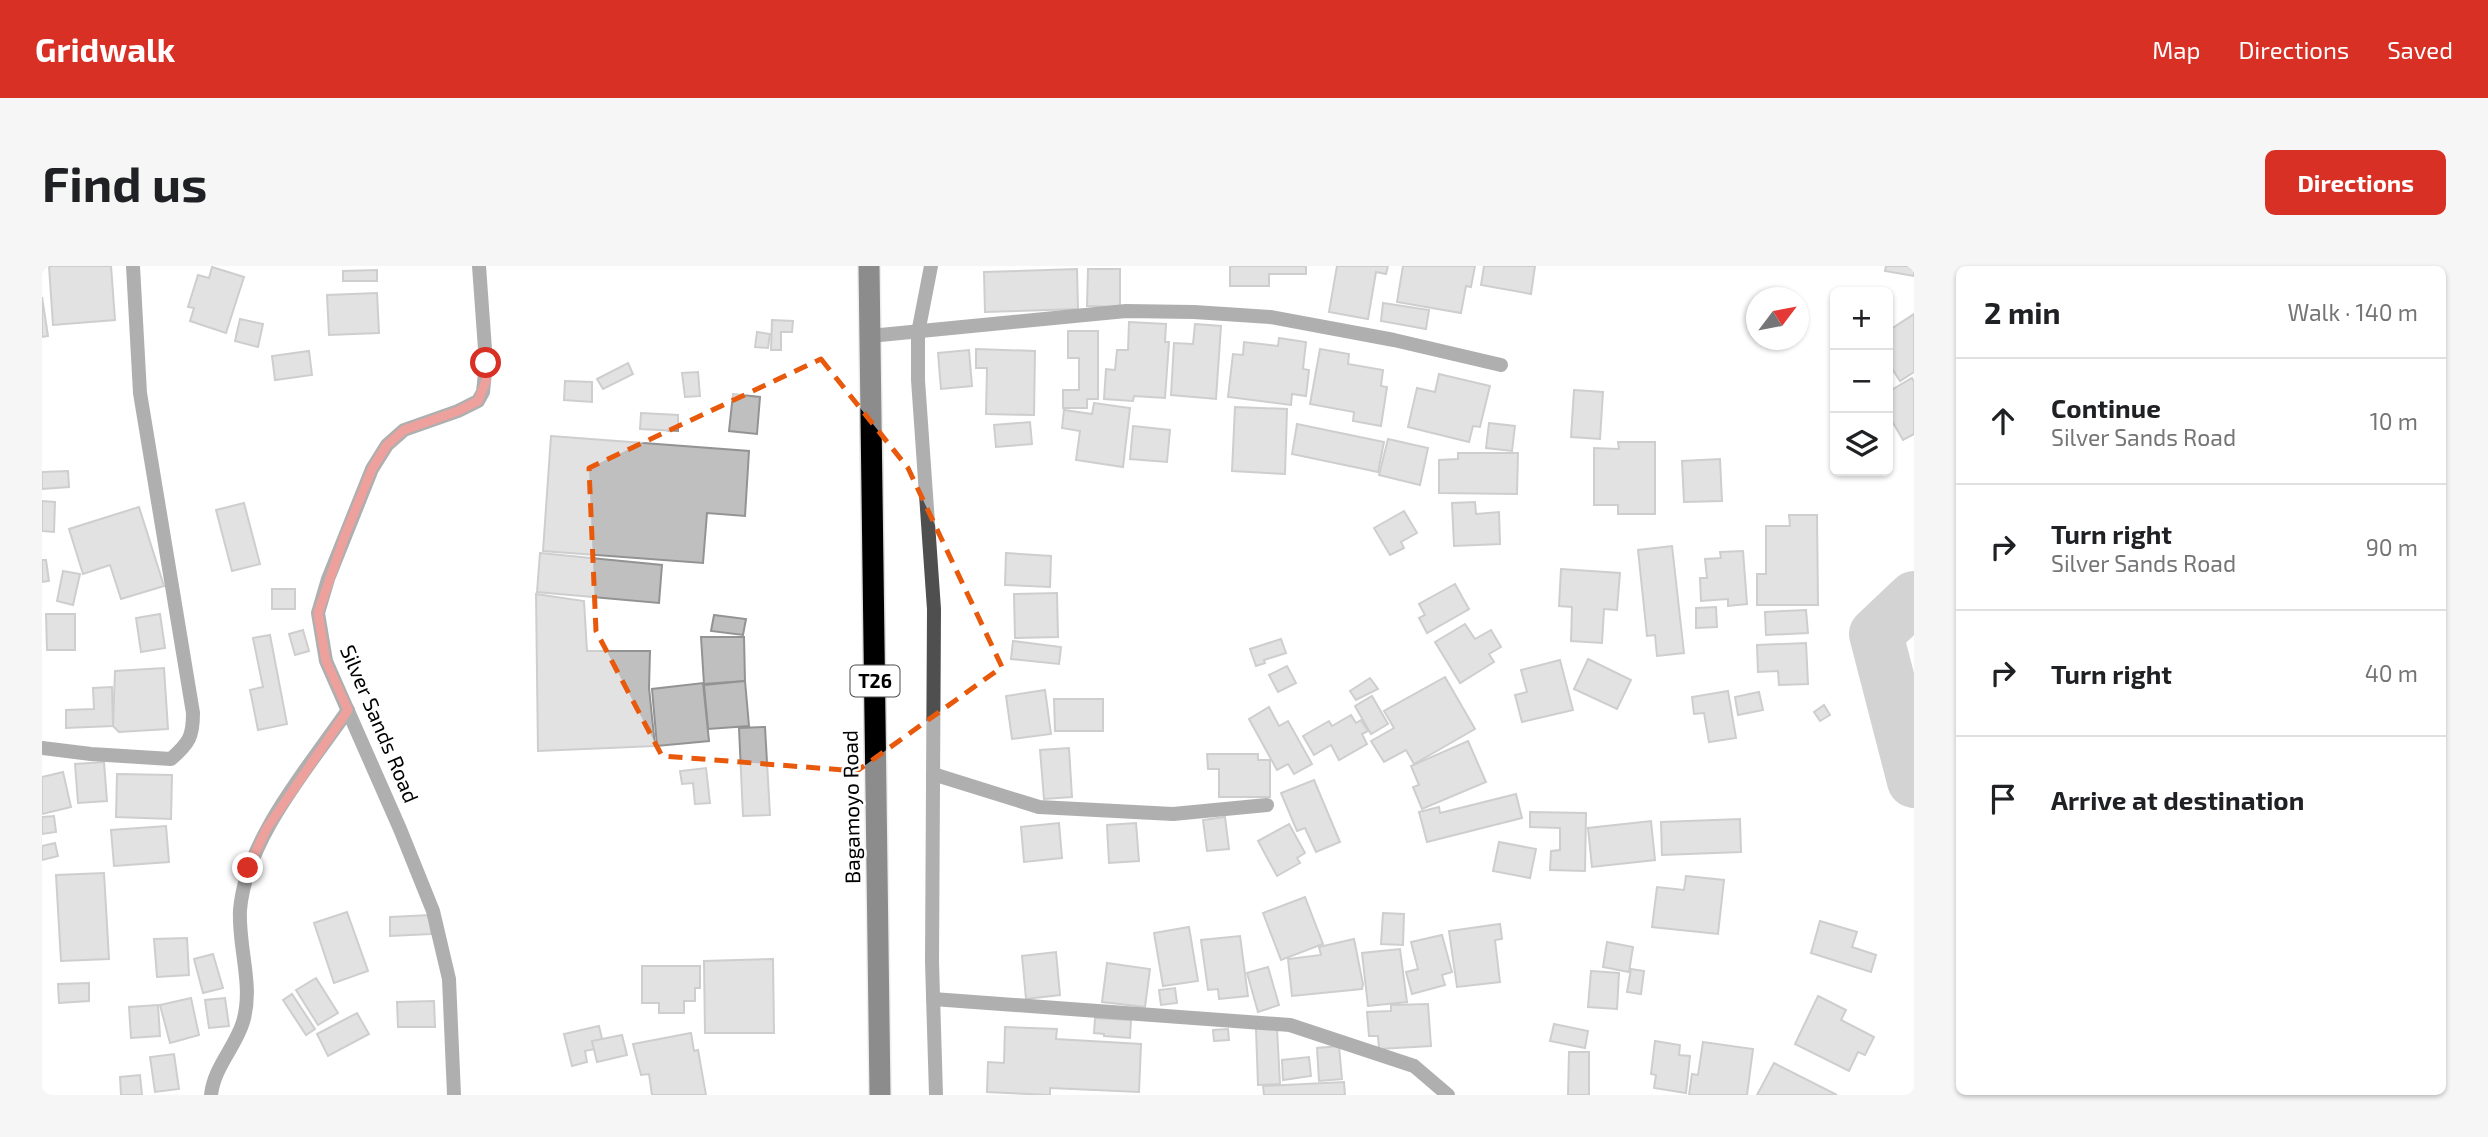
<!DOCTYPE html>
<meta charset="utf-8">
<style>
body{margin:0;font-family:"Exo 2",sans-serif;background:#f6f6f6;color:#202124}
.controls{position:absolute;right:21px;top:21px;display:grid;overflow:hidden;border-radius:10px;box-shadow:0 2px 5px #0004}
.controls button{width:63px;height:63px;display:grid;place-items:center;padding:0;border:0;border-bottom:2px solid #e0e0e0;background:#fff;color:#202124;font:35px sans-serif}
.compass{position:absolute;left:1704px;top:21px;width:63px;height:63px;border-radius:50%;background:#fff;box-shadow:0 2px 5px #0004;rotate:58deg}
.stop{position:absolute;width:21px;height:21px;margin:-16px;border:5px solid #d93025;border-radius:50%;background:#fff}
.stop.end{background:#d93025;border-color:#fff;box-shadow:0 2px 7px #0008}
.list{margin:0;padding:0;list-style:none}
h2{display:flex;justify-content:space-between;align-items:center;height:91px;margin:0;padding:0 28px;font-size:30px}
h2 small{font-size:23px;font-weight:400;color:#757577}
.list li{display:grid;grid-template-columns:46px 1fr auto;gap:21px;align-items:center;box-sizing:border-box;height:126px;padding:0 28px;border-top:2px solid #e0e0e0}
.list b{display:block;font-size:26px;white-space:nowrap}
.list p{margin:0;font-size:23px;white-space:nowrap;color:#757577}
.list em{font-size:23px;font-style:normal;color:#757577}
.icon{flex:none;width:38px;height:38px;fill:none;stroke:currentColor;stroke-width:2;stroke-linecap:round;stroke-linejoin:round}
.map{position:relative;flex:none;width:1872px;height:829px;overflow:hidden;border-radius:10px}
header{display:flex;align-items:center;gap:42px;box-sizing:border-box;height:98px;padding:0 35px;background:#d93025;color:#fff}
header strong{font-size:33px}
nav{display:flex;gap:38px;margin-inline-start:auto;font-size:24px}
.intro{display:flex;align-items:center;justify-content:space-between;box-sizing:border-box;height:168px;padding:0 42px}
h1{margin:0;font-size:49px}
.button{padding:18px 32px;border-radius:10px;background:#d93025;color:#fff;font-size:24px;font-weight:700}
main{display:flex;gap:42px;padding:0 42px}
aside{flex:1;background:#fff;border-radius:10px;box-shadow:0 2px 5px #0004}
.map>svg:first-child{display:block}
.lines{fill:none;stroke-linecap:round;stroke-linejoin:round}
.river{stroke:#9d9d9d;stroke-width:54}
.building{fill:#bfbfbf;stroke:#939393;stroke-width:2}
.highway-casing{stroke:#dbdbdb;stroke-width:24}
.street{stroke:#4f4f4f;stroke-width:14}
.highway{stroke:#000;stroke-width:21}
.route{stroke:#d93025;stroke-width:9}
.marked{fill:none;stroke:#e8590c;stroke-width:5;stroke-dasharray:14 9;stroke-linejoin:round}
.labels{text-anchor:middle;stroke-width:5;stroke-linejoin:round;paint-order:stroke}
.shield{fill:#fff;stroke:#4c4c4c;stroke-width:2}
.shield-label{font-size:19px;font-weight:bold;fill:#000}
.street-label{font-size:21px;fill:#000;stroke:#fff}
</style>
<header>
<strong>Gridwalk</strong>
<nav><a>Map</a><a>Directions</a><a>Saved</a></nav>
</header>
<div class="intro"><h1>Find us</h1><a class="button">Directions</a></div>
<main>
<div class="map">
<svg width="1872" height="829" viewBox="0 0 1872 829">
<rect width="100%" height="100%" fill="#fff"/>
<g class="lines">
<polyline class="river" points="1872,332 1834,368 1872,515"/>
</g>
<g class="building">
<polygon points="7,0 69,0 73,54 11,59"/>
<polygon points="1188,0 1264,0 1264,8 1227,8 1227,20 1188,20"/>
<polygon points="1295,0 1346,0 1344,8 1334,6 1326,53 1287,46"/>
<polygon points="1361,0 1433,0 1429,21 1424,20 1419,47 1355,36"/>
<polygon points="1442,0 1493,0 1489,28 1439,19"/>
<polygon points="1844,0 1872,0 1872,10 1843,5"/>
<polygon points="170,1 202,11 184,67 148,55 152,42 146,41 156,9 167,12"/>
<polygon points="1035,3 1036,43 943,46 942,6"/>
<polygon points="1046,3 1078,3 1078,41 1045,40"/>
<polygon points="335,4 335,15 301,15 301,5"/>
<polygon points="335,27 337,67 287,69 285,29"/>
<polygon points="0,31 6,70 0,71"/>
<polygon points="1341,37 1387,44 1384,63 1339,55"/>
<polygon points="1872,48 1872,106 1858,115 1849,101 1846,103 1846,65"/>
<polygon points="198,53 221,58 216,81 193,75"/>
<polygon points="730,54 751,55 750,66 739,66 739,84 729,84"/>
<polygon points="1087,56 1124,58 1123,76 1127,76 1123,132 1092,130 1091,135 1062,133 1064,103 1073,104 1075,84 1086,84"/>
<polygon points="1153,58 1179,60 1174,133 1129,129 1132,77 1151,78"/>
<polygon points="1026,65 1056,65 1056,133 1045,133 1045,142 1021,142 1021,124 1037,124 1037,92 1026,92"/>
<polygon points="715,66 728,68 726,82 713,81"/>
<polygon points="1237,72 1264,76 1261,103 1267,104 1264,130 1250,128 1249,139 1186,131 1191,88 1201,89 1202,76 1236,80"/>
<polygon points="934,83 993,85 992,149 944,148 945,102 934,102"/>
<polygon points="1278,83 1307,88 1306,98 1341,104 1339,120 1345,121 1339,160 1311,155 1312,146 1268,138"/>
<polygon points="927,84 930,120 899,123 896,87"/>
<polygon points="267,85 270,109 233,114 230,90"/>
<polygon points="586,97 591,108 561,123 555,113"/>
<polygon points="656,106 658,130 643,131 640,107"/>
<polygon points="1397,108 1448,120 1438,161 1431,160 1427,176 1366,161 1375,122 1393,126"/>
<polygon points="1870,112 1872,116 1872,168 1861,174 1846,148 1846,126"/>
<polygon points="523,115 550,116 550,136 522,134"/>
<polygon points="1532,124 1561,126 1558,173 1529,171"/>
<polygon points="691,128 718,131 715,168 687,165"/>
<polygon points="1052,137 1088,142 1081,201 1034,194 1038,165 1020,162 1022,144 1050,148"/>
<polygon points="1193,141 1245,143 1243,208 1190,205"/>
<polygon points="599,147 636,149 636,165 598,163"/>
<polygon points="988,156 990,178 954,181 952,159"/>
<polygon points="1447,157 1473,160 1470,185 1444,182"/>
<polygon points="1255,158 1342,176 1336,206 1250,188"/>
<polygon points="1091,160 1128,164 1125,196 1088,193"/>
<polygon points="509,170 707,185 703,250 665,247 661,297 501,285"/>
<polygon points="1346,173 1386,182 1378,219 1337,209"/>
<polygon points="1576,176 1613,176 1613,248 1576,248 1576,239 1552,239 1552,182 1577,183"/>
<polygon points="1416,187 1476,187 1475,228 1397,227 1397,194 1416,193"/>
<polygon points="1678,193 1680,235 1642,236 1640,195"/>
<polygon points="26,205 27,221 0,223 0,206"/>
<polygon points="0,235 13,236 12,266 0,265"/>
<polygon points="1433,236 1434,248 1457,246 1458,278 1412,280 1410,237"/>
<polygon points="202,237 218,298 190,305 174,244"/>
<polygon points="97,241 122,320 79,333 68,299 41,308 27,263"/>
<polygon points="1362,245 1375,267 1359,276 1362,282 1348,289 1332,262"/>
<polygon points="1747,249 1775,249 1776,339 1715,339 1715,308 1724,308 1724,260 1748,260"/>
<polygon points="1630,280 1642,387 1615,390 1613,369 1605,370 1596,284"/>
<polygon points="1701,285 1705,338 1686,340 1686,333 1659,335 1658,312 1665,312 1663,293 1679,292 1678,286"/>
<polygon points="498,287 620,299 617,337 495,326"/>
<polygon points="964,287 1009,290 1008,321 963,319"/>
<polygon points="0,294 4,294 7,315 0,316"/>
<polygon points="1519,303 1578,307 1575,344 1562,343 1560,377 1529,375 1530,341 1517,340"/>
<polygon points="21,305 38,308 31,339 15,335"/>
<polygon points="1413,318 1427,343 1385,367 1377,352 1383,349 1377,338"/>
<rect x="230" y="323" width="23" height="20"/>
<polygon points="1015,327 1016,371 973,372 972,328"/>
<polygon points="494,328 542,335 545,385 608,385 607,422 613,480 496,485"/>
<polygon points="1674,341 1675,361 1654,362 1654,342"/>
<polygon points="1764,344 1766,367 1724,369 1723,346"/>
<polygon points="4,348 33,348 33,384 5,384"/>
<polygon points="118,348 123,382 99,386 94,352"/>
<polygon points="672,349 704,353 701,369 669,365"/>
<polygon points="1423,358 1433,373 1449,364 1459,381 1447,388 1452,396 1418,417 1393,376"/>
<polygon points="261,364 267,385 253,389 247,368"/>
<polygon points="228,369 245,458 216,464 208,424 221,421 211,372"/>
<polygon points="659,371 702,371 703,415 662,418"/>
<polygon points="1239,373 1244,387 1222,394 1223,397 1214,400 1208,383"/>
<polygon points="971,375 1019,381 1017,398 969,393"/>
<polygon points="1764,377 1766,418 1737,419 1736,405 1716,406 1715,379"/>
<polygon points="1546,393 1589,414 1575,443 1532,423"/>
<polygon points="1518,394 1531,444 1480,456 1473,429 1485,426 1479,404"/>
<polygon points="1245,400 1254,417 1236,426 1227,409"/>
<polygon points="122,402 126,463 77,466 71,460 73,405"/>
<polygon points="1403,411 1433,463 1372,498 1364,484 1342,496 1329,475 1352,462 1342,445"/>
<polygon points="1328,412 1336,423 1314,434 1308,425"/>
<polygon points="703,415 707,460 666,463 662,419"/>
<polygon points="661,417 667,475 615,480 610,423"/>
<polygon points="70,421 71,460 24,462 24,444 52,443 51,422"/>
<polygon points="1003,424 1009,468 970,473 964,430"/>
<polygon points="1686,425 1694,472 1667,476 1662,447 1652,448 1650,431"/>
<polygon points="1717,426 1721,444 1696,449 1693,431"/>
<polygon points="1330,430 1346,458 1329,468 1313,440"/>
<polygon points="1012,433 1061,433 1061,465 1013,465"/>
<polygon points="1782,439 1788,449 1778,455 1772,446"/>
<polygon points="1227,441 1237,460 1246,455 1270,498 1252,508 1246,498 1235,504 1207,453"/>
<polygon points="1309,449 1314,457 1319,454 1326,465 1320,468 1325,478 1297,494 1289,479 1272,489 1261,470 1287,455 1290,460"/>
<polygon points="723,461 728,549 701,550 697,462"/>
<polygon points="1426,475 1444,516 1380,543 1371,521 1377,519 1369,500"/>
<polygon points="1027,482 1030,531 1002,533 998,484"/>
<polygon points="1165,488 1216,488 1216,494 1228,494 1228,531 1177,531 1177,503 1166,503"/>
<polygon points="62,496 65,535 36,537 33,498"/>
<polygon points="664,502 668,537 653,538 651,517 640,518 638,505"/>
<polygon points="21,506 29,541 0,548 0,511"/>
<polygon points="75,508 130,509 129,553 74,551"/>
<polygon points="1272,514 1298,576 1274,586 1263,562 1255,565 1239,527"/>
<polygon points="1474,528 1480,552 1385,576 1377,546 1397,541 1398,547"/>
<polygon points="1488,546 1544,547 1543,605 1508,604 1509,585 1518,584 1518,562 1488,561"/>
<polygon points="12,550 14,566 0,568 0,551"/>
<polygon points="1183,551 1187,583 1165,585 1161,554"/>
<polygon points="1698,553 1699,586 1620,589 1619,556"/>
<polygon points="1609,555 1613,594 1550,601 1546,562"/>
<polygon points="1017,557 1020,592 982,596 979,561"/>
<polygon points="1094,557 1097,595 1067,597 1065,559"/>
<polygon points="1247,558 1263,587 1255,592 1258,597 1235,610 1216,575"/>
<polygon points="124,560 127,596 72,600 69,564"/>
<polygon points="1457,576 1494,583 1488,612 1451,605"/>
<polygon points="13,577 16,590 0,594 0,580"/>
<polygon points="62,607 67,693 19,695 14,609"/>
<polygon points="1644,610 1682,614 1676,668 1610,661 1615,621 1642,624"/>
<polygon points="1263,631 1281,678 1239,694 1221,647"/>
<polygon points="305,646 326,705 292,717 272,657"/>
<polygon points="1341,647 1362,648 1361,679 1339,678"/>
<polygon points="388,649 389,668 348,670 348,651"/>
<polygon points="1778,655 1815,666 1810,681 1834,689 1829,706 1769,687"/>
<polygon points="1458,658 1460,673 1453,674 1458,716 1415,721 1407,665"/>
<polygon points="1147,661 1156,715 1121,720 1112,667"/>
<polygon points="1400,669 1410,706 1400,709 1403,719 1370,728 1364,706 1376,703 1369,676"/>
<polygon points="1198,670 1206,730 1177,733 1176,723 1166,724 1159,674"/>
<polygon points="145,672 147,709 115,711 112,673"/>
<polygon points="1312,673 1321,718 1320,723 1250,730 1246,693 1279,689 1277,681"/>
<polygon points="1565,676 1591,681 1587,706 1561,701"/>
<polygon points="1358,683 1365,736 1326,740 1320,687"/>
<polygon points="1014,686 1018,729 984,733 980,690"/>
<polygon points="171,688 181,722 161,727 152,693"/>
<polygon points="731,693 732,767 663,767 662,695"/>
<polygon points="1065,697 1108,703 1103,741 1060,736"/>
<polygon points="600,700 658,700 658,722 653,722 653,735 642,735 642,747 617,747 617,737 600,737"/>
<polygon points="1226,701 1237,739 1216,746 1205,707"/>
<polygon points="1589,703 1602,705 1599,728 1585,726"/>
<polygon points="1549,705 1577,707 1575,743 1546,741"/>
<polygon points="274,712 296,747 276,759 254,724"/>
<polygon points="47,717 47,735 17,737 16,718"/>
<polygon points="1133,722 1135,737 1119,739 1117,724"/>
<polygon points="250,728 273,763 264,769 241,734"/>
<polygon points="1776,730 1804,744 1799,754 1832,771 1823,789 1816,786 1807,805 1753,778"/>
<polygon points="149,732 157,769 128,777 118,739"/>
<polygon points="183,732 187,760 167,762 163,734"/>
<polygon points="392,735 393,761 356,761 355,736"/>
<polygon points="1386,738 1389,780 1337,783 1336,770 1327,770 1325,746 1349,745 1349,739"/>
<polygon points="116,739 118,770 89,772 87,741"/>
<polygon points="315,747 327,768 286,790 275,768"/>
<polygon points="1053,752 1089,754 1088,772 1062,770 1062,768 1052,767"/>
<polygon points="1512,758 1546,765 1543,782 1508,775"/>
<polygon points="557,760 562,781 543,785 545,796 530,800 522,768"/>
<polygon points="963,761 1015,763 1014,773 1099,778 1097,826 1008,822 1008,829 945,826 946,796 962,797"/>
<polygon points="1235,762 1238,818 1216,819 1214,763"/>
<polygon points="1186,763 1187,774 1172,775 1171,764"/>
<polygon points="649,767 652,785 656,784 664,829 610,829 607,808 599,809 591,778"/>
<polygon points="580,769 585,789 555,796 550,775"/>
<polygon points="1613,775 1638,779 1637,789 1648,790 1644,827 1612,822 1614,809 1609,808"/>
<polygon points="1661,776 1711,783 1705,829 1647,829 1650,808 1656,809"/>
<polygon points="1297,780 1300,813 1277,815 1275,782"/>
<polygon points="1527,786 1547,786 1547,829 1526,829"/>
<polygon points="132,788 137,823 113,826 108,791"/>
<polygon points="1267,791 1269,810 1241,814 1240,794"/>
<polygon points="1732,797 1795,829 1715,829"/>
<polygon points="98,809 100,829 79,829 78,811"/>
<polygon points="1302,816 1303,829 1222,829 1221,820"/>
</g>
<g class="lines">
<g class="highway-casing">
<polyline id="highway" points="827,0 838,829"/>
</g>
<g class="street">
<polyline points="889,0 876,67 876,114 892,343 890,696 894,829"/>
<polyline points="828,70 1084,45 1152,46 1228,51 1352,74 1459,99"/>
<path d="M0,482L49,488L129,493C147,477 151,471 151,447L98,127L91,0"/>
<polyline points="891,508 997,541 1131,548 1225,539"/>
<polyline points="891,733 1248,759 1372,800 1406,829"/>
<path d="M169,829C172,801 193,782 201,756C212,719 196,682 198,644C204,573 266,502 306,444"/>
<polyline points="412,829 407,713 391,645 358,563 284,395 276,347 286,313 330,203 345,179 362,164 416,145 436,135 441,126 444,97 437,0"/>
</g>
<use href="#highway" class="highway"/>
</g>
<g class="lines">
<polyline class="route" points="206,602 225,562 306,444 284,395 276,347 302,272 330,203 345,179 362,164 416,145 436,135 444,115 444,97"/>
</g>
<path d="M0 0H1872V829H0ZM779,93L866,202L960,401L815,505L620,490L554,365L547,202Z" fill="#fff" fill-opacity=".55" fill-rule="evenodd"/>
<path class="marked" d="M779,93L866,202L960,401L815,505L620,490L554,365L547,202Z"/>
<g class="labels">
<rect class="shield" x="808.5" y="399.5" width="49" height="31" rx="5"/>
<g class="shield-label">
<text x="833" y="422">T26</text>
</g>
<g class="street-label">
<text transform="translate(337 458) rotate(67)" y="7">Silver Sands Road</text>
<text transform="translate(810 541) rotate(-91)" y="7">Bagamoyo Road</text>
</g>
</g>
</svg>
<div class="controls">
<button>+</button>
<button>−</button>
<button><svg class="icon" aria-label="layers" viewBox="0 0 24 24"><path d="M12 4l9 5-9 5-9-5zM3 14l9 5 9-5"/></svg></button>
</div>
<svg class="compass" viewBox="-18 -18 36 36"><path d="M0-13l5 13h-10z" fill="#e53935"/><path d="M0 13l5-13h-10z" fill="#757577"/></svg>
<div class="stop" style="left:444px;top:97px"></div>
<div class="stop end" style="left:206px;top:602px"></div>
</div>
<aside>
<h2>2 min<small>Walk · 140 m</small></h2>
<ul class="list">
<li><svg class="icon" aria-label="ahead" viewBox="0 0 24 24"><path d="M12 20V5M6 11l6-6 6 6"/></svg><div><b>Continue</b><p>Silver Sands Road</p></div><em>10 m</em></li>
<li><svg class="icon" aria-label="right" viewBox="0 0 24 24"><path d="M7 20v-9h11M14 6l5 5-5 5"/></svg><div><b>Turn right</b><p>Silver Sands Road</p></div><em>90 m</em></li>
<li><svg class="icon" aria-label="right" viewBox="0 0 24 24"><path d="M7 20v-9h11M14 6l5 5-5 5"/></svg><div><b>Turn right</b></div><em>40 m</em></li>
<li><svg class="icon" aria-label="arrive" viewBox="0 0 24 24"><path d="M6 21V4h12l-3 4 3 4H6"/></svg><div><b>Arrive at destination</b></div></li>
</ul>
</aside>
</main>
